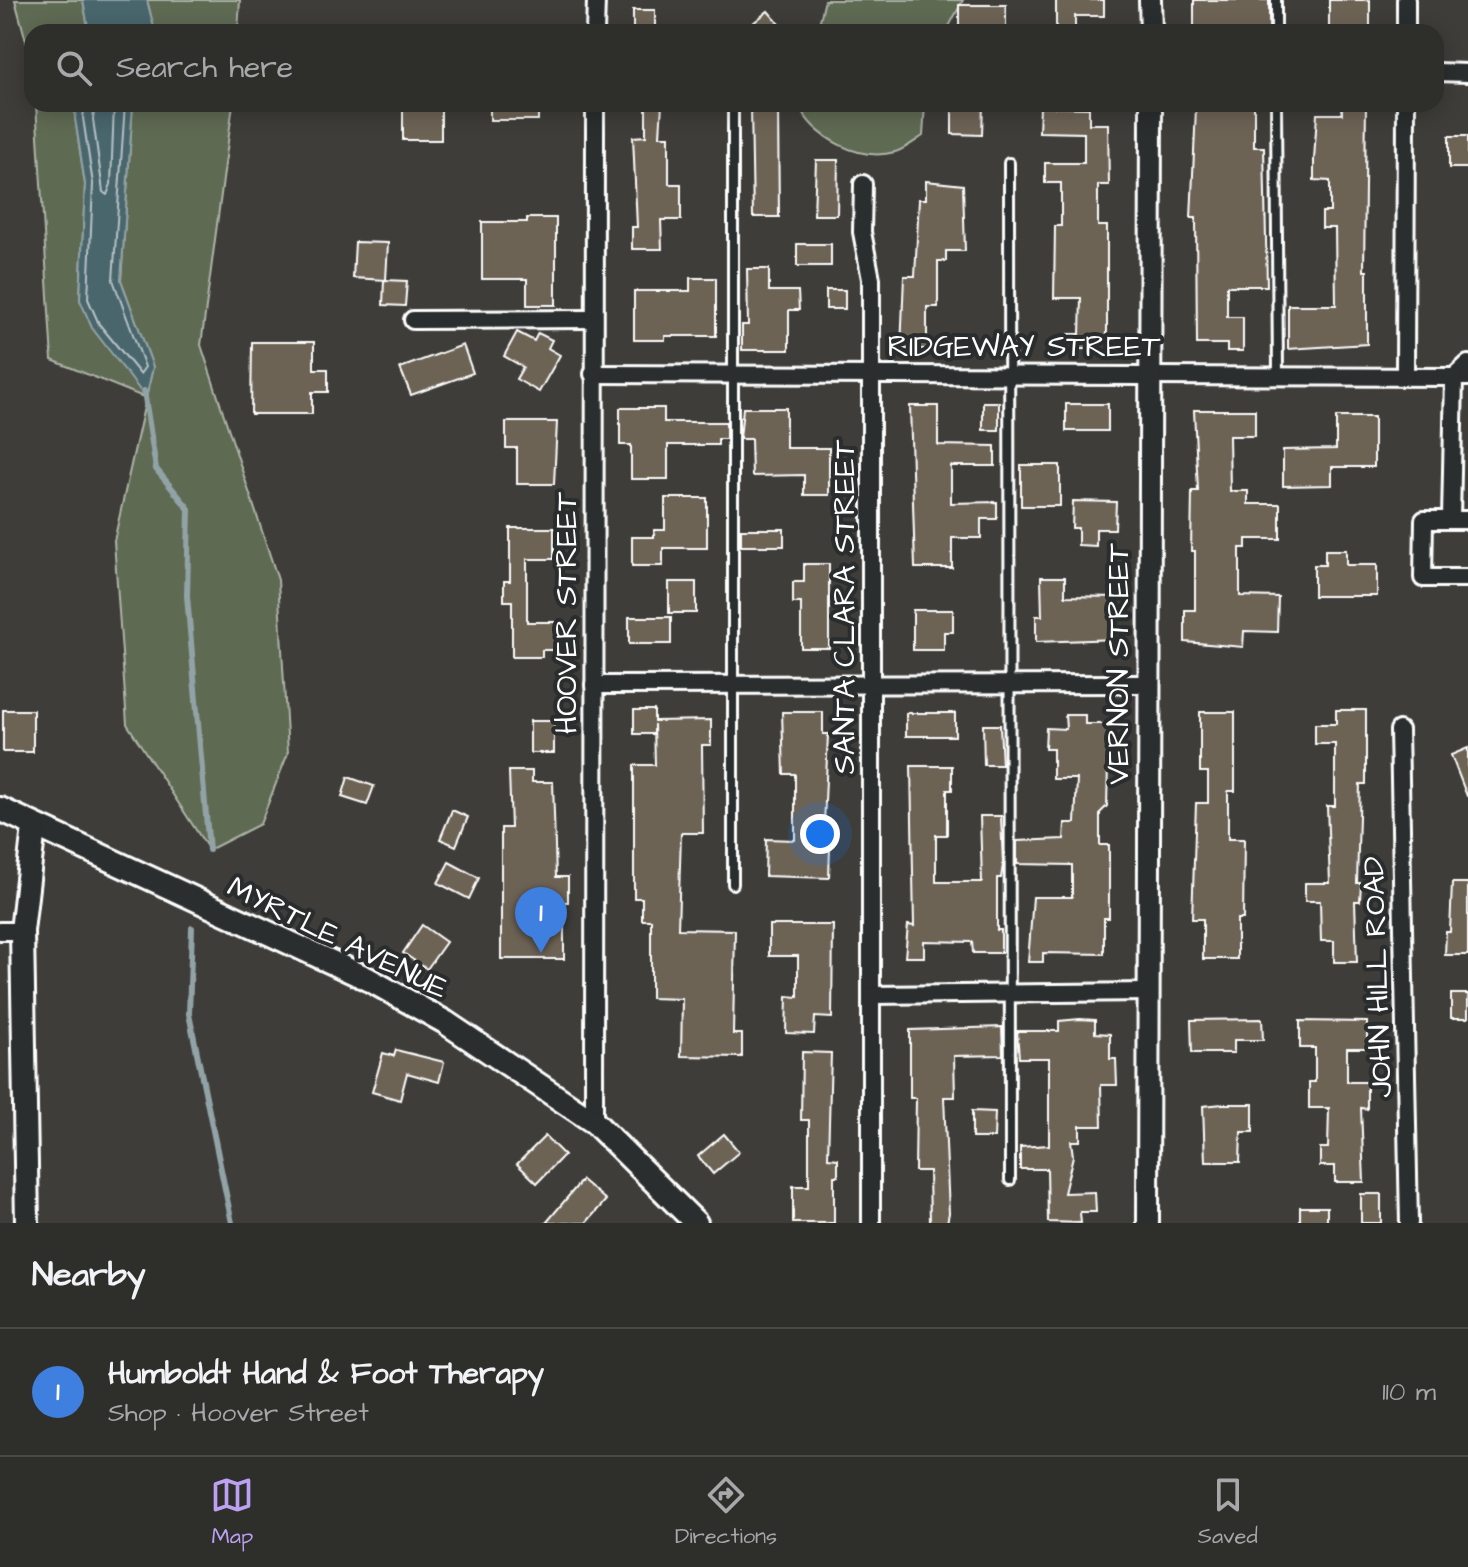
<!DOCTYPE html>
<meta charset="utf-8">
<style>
body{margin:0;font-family:"Architects Daughter",sans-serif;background:#3a3a37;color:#f1f3f6}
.you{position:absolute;left:820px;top:834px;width:28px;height:28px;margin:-20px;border:6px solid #fff;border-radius:50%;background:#1a73e8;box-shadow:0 0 0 12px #1a73e833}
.badge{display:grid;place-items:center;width:52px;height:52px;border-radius:50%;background:#bca0f2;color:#fff;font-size:26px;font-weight:700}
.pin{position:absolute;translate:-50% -66px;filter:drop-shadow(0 2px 4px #0008)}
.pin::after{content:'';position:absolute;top:42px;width:28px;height:24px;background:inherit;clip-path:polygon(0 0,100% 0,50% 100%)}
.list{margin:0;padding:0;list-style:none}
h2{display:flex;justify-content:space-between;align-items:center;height:104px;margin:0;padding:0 32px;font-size:34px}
h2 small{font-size:26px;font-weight:400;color:#a7a8a9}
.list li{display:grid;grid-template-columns:52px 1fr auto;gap:24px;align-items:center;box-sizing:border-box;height:128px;padding:0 32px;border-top:2px solid #494a47}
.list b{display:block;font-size:30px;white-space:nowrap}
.list p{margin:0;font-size:26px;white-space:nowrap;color:#a7a8a9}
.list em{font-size:26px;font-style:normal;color:#a7a8a9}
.icon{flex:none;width:44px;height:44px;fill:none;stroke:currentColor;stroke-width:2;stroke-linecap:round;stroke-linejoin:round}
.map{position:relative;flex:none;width:1468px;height:1223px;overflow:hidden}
.search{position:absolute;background:#2e2e2b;box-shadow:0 4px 20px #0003;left:24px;right:24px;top:24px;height:88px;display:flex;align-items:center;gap:20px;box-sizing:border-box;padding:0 28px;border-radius:24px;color:#a7a8a9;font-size:30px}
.sheet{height:232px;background:#2e2e2b}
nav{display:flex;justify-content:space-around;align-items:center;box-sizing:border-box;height:112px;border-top:2px solid #494a47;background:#2e2e2b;font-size:22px;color:#a7a8a9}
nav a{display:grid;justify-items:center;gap:4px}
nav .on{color:#bca0f2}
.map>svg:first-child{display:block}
.green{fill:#5e6a52;stroke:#aeb4a8;stroke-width:2}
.water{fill:#4a666d;stroke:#92a3a7;stroke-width:2}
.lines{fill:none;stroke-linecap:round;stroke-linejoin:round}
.shore{stroke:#b7c2c5;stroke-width:2}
.stream{stroke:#92a3a7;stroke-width:6}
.building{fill:#6d6354;stroke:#fff;stroke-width:2}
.service-casing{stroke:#fff;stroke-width:14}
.minor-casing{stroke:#fff;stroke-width:22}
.tertiary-casing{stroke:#fff;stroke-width:26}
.secondary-casing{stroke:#fff;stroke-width:28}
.service{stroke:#2a2d2e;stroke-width:8}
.minor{stroke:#2a2d2e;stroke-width:16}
.tertiary{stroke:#2a2d2e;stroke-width:20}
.secondary{stroke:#2a2d2e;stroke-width:22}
.labels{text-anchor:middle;stroke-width:8;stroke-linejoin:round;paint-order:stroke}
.street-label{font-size:30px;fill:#fff;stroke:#2a2d2e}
</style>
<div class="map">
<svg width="1468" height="1223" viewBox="0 0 1468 1223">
<rect width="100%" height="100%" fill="#3e3d39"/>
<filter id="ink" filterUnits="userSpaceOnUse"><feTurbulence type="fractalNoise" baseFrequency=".0125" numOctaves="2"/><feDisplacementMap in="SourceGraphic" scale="16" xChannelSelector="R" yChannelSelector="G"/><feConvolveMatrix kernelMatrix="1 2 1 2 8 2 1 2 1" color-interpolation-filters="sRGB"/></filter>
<g filter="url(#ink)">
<g class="green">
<polygon points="15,0 83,0 89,32 32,32 32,63"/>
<polygon points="147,0 240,0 238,32 155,32"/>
<polygon points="825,0 963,0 946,32 817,32"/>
<polygon points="36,104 77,104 75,118 85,184 80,300 146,397 153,367 121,280 133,104 233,104 201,345 278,580 288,753 260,824 209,850 127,724 114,541 146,398 52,360"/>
<path d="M798,104H925L923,136C915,141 904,150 895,152C858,162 813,137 798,104Z"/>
</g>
<g class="water">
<polygon points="83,0 147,0 155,32 89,32"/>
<polygon points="77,104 133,104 121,280 153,367 146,398 92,328 80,300 85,184 75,118"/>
</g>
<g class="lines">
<g class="shore">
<polyline points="85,104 83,118 93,184 88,299 99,324 140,374 145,367 113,280 125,104"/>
<polyline points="95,104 93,119 103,192 107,195 111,184 114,104"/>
</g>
<g class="stream">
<polyline points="144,391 156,469 189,509 187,596 209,850"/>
<polyline points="192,928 189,1014 232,1223"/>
</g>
</g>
<g class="building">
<polygon points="1056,0 1104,0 1104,16 1075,16 1075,32 1056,32"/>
<rect x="1194" y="0" width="75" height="32"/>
<rect x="1329" y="0" width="41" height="32"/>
<rect x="959" y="5" width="47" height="27"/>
<rect x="633" y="10" width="22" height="22"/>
<polygon points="768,11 786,32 742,32"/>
<rect x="403" y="104" width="38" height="36"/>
<rect x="490" y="104" width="48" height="16"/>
<polygon points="646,104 662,104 660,136 669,136 669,184 681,184 681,220 661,220 662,249 632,249 632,227 637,227 633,137 646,136"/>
<polygon points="952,104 983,104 982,135 952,134"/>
<polygon points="1234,104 1254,104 1254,147 1264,147 1267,286 1227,286 1227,317 1243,317 1243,351 1227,351 1227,344 1197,344 1196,218 1191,218 1196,108 1234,108"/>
<polygon points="1342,104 1366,104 1364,271 1367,271 1367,344 1288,349 1288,305 1336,305 1335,228 1322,228 1322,212 1330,212 1330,181 1314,180 1314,160 1317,114 1342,114"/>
<polygon points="751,107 778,107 779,217 753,217"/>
<polygon points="1040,107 1089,108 1089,124 1108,124 1109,185 1098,185 1098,226 1107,226 1107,343 1094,342 1093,349 1068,349 1069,334 1080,334 1081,298 1054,298 1055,226 1061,226 1061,183 1045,183 1045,163 1084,163 1084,133 1039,132"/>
<rect x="1449" y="136" width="19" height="32"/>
<polygon points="816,160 838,160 837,215 814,215"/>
<polygon points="926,181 963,185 965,251 946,251 946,261 938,261 938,307 927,307 927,349 901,349 904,276 915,276 919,199 926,199"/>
<polygon points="527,218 556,218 556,305 527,305 527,279 482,279 482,222 527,222"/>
<polygon points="355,242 388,243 386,280 353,278"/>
<rect x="797" y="244" width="34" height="22"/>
<polygon points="747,269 769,269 769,291 798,291 799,310 789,310 789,350 742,350 742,325 748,325"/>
<polygon points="690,278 716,278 716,336 665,336 665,340 634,340 634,291 690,291"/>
<polygon points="384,280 407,281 405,306 383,305"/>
<rect x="826" y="290" width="19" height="19"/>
<polygon points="517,332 534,341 538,333 552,340 548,348 560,355 539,392 516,379 523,367 504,356"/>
<polygon points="252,342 314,342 314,369 328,369 328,392 312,392 312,414 251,414"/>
<polygon points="463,345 473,373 411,395 400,368"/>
<rect x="983" y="402" width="16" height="28"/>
<rect x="1066" y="404" width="42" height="27"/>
<polygon points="910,406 938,406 938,445 995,446 995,466 951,466 951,503 997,502 997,519 981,519 981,538 952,538 952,568 915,568"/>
<polygon points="620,408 664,408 664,422 726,422 726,439 718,439 718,445 668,445 668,479 631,479 631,445 620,445"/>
<polygon points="743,408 786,408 786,448 829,448 829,495 804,495 804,475 752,476 751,439 740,439"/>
<polygon points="1194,410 1255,410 1255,436 1229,436 1230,491 1248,491 1248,504 1280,504 1280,539 1246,539 1246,548 1240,548 1240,596 1278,597 1277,632 1244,631 1243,647 1185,642 1185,610 1195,610 1195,551 1191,551 1192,491 1198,491"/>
<polygon points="1336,417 1374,417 1374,467 1332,467 1332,485 1283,486 1283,450 1336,449"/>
<polygon points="506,422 557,422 554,484 517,484 517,448 506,448"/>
<rect x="1021" y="465" width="39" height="41"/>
<polygon points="665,498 707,498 707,548 663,548 663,566 632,566 632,537 654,537 654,530 665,530"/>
<polygon points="1073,501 1116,502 1115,529 1096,529 1096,546 1078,545 1078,528 1072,528"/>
<polygon points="510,528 554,528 554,559 527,559 527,622 556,622 556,650 542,650 542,657 512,657 512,601 504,601 504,581 510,581"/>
<rect x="741" y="529" width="43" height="17"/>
<polygon points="1325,550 1346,550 1346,565 1377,565 1377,596 1314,596 1314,565 1325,565"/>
<polygon points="804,564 829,564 829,648 801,648 801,603 793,603 793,582 804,582"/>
<polygon points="1041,577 1065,577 1065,596 1116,597 1116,639 1036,642 1036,616 1042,616"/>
<rect x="669" y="582" width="27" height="31"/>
<polygon points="913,610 953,610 953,632 944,632 944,650 913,650"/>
<rect x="629" y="617" width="42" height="27"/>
<rect x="3" y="710" width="30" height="42"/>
<polygon points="634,710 654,710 654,721 711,720 711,745 702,745 703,833 681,833 678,929 735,930 733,1034 742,1034 742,1057 681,1056 682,999 651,998 651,920 642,920 642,898 634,898 634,765 655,765 654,724 654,734 634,734"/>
<polygon points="1336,710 1366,710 1366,784 1360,784 1357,883 1361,883 1360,901 1355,901 1357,962 1334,962 1334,941 1321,941 1320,901 1305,901 1305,883 1330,883 1327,806 1335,806 1335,744 1315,744 1315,724 1336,724"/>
<polygon points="782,712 823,712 823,734 828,734 823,847 830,847 829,878 765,876 766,839 795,840 795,774 784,774"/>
<polygon points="1200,712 1235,712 1235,791 1228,791 1228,839 1244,839 1243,919 1237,919 1237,959 1203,959 1203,919 1192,919 1196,803 1208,803 1208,772 1200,772"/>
<rect x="906" y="713" width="49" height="23"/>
<polygon points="1065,715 1085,715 1085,724 1109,724 1107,806 1100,813 1100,845 1109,845 1109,918 1104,918 1104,954 1043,953 1043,962 1028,962 1033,897 1072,897 1072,865 1017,864 1017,841 1064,839 1065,823 1075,823 1077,779 1053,779 1053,749 1045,749 1046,728 1066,729"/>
<rect x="530" y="721" width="24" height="32"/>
<polygon points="983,725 1000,725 1002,765 984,765"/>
<polygon points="1468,748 1468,796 1467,796 1451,755"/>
<polygon points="911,766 952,766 952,790 947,790 947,835 936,835 936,882 982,882 980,816 1001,816 1003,865 1001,878 997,878 997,930 1001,930 1001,953 973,953 972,942 924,941 924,957 905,957 908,925 914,926"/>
<polygon points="509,771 532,771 532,782 553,782 556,877 568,877 568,902 564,902 564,959 501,959 501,828 511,828"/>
<polygon points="348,777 374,786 367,805 342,797"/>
<polygon points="452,810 468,817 456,846 440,839"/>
<polygon points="449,862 479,878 469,899 438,883"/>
<polygon points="1452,883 1468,883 1468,955 1445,955 1446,932 1450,932"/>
<polygon points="422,925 446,942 427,969 403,953"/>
<polygon points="769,925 833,925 832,1018 815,1017 814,1034 786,1033 787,996 798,997 798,956 769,956"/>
<rect x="1451" y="994" width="17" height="24"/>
<polygon points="1080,1019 1095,1020 1095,1033 1110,1034 1110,1059 1116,1059 1117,1085 1101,1085 1102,1126 1080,1126 1080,1141 1071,1141 1073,1156 1064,1193 1095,1192 1096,1212 1080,1212 1081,1223 1048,1222 1047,1169 1020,1169 1020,1147 1049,1145 1049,1058 1019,1058 1017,1031 1059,1031 1059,1021"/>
<polygon points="1262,1019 1263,1040 1234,1040 1234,1053 1192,1053 1191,1020"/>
<polygon points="1300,1021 1367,1022 1367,1048 1347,1048 1347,1082 1367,1082 1367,1109 1361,1108 1364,1182 1335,1182 1335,1166 1320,1166 1320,1148 1328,1148 1329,1108 1309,1108 1309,1082 1315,1082 1315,1048 1300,1048"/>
<polygon points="1002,1027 1003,1055 954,1056 955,1097 944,1097 949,1213 947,1223 930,1223 929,1171 915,1171 916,1098 910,1098 910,1030"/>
<polygon points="396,1050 444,1062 439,1082 407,1073 400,1100 372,1092 383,1053 394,1056"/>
<polygon points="802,1052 831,1053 828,1158 838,1159 838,1176 834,1176 834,1223 793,1223 793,1186 809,1186 809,1120 801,1120"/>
<polygon points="1223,1104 1253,1104 1253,1132 1241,1132 1240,1162 1205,1162 1203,1106"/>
<polygon points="972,1111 995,1112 994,1138 972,1138"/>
<polygon points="724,1134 739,1152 713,1174 698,1156"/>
<polygon points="545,1136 564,1155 537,1183 517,1164"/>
<polygon points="582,1180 606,1200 586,1223 546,1223"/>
<rect x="1361" y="1194" width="20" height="29"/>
<rect x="1300" y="1207" width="27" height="16"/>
</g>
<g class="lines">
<g class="service-casing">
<g id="service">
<polyline points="1276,0 1276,32"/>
<polyline points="733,104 733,884"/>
<polyline points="1276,104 1278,375"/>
<polyline points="1009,163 1010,1180"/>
</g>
</g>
<g class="minor-casing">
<g id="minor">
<polyline points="1406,0 1406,32"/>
<polyline points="595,32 596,0"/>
<polyline points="1436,72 1468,73"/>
<polyline points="863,184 862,232 871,279 871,1223"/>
<polyline points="413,320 594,319"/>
<polyline points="1468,364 1454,377 1468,377"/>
<polyline points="593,374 1454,377 1451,519"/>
<polyline points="1405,376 1406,104"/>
<polyline points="1468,520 1424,520 1423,578 1468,578"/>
<polyline points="594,685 1148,684"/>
<polyline points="1399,730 1409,1223"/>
<polyline points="0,931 22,931"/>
<polyline points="872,995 1149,992"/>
<polyline points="594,1122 595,104"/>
</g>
</g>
<g class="tertiary-casing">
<g id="tertiary">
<polyline points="1150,0 1151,32"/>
<polyline points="1148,1223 1151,104"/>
</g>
</g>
<g class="secondary-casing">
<g id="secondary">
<polyline points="0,809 368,979 445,1022 594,1122 696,1223"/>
<polyline points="27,1223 22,931 34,827"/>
</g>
</g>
<use href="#service" class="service"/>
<use href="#minor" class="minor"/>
<use href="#tertiary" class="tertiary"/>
<use href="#secondary" class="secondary"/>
</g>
</g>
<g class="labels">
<g class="street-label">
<text x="1024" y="356">RIDGEWAY STREET</text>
<text transform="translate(844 607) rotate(-90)" y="10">SANTA CLARA STREET</text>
<text transform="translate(566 613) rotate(-90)" y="10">HOOVER STREET</text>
<text transform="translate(1118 664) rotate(-90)" y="10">VERNON STREET</text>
<text transform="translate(338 937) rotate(26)" y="10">MYRTLE AVENUE</text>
<text transform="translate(1377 977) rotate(-92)" y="10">JOHN HILL ROAD</text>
</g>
</g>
</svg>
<div class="you"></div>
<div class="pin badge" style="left:541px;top:953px;background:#3f7fe0">1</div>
<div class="search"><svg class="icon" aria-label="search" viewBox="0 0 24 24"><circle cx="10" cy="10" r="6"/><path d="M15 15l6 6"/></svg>Search here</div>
</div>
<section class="sheet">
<h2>Nearby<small></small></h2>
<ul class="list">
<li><span class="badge" style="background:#3f7fe0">1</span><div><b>Humboldt Hand &amp; Foot Therapy</b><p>Shop · Hoover Street</p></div><em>110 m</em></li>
</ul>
</section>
<nav>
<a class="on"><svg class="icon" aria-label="map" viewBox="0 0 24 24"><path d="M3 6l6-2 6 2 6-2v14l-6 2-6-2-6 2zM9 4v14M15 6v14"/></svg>Map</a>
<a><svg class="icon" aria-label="directions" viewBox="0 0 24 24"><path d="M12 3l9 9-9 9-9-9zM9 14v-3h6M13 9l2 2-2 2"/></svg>Directions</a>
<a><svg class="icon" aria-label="saved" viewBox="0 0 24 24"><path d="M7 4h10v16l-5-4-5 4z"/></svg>Saved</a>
</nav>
